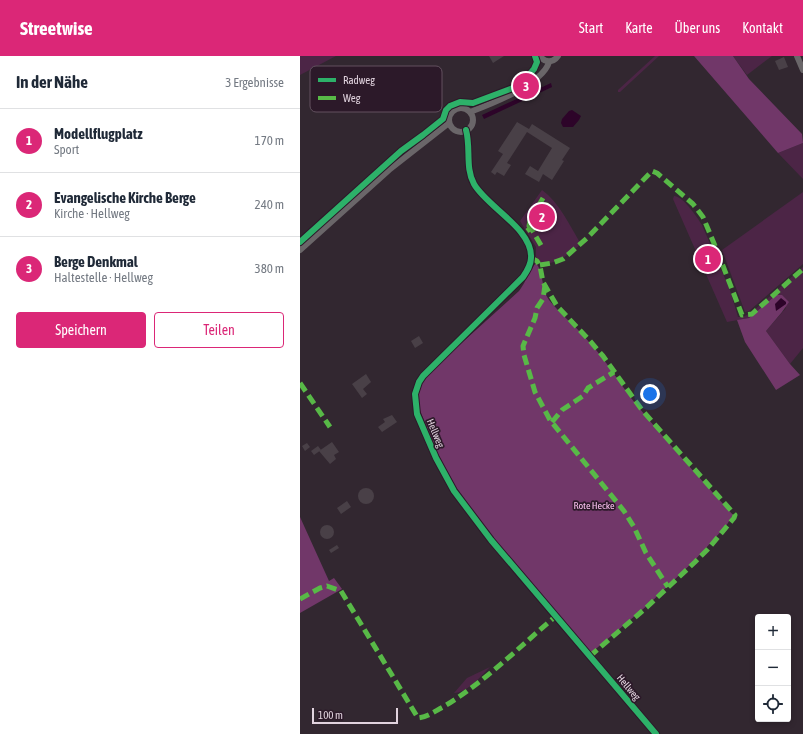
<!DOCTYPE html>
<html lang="de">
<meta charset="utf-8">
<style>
body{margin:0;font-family:"Asap Condensed",sans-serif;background:#f6f6f7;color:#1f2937}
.controls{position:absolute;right:12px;bottom:12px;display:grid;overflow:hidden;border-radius:4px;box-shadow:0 2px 6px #0003}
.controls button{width:36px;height:36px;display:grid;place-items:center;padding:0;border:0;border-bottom:1px solid #e0e1e3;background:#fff;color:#1f2937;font:20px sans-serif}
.scale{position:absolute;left:12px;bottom:10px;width:86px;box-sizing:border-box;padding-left:4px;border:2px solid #e1d3de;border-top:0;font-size:11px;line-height:14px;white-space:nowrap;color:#e1d3de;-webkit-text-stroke:3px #2c1929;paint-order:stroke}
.you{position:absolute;left:350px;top:338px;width:14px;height:14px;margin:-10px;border:3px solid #fff;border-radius:50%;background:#1a73e8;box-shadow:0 0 0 6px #1a73e833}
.badge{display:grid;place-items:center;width:26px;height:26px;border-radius:50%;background:#db2777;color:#fff;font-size:13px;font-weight:700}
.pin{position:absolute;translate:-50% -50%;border:2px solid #fff;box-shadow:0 1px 4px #0006}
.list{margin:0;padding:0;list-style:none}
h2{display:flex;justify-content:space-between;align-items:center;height:52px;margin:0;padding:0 16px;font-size:17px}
h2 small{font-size:13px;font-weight:400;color:#747a83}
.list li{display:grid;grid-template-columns:26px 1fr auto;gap:12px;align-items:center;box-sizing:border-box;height:64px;padding:0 16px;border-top:1px solid #e0e1e3}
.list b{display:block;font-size:15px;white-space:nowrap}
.list p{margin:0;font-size:13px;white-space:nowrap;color:#747a83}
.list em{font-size:13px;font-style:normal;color:#747a83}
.actions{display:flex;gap:8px;padding:12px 16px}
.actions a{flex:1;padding:9px 0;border:1px solid #db2777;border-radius:4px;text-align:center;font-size:14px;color:#db2777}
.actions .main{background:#db2777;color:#fff}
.icon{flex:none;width:22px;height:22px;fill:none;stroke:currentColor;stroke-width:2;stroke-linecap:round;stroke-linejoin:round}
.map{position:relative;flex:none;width:503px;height:678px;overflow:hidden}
header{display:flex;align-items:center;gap:24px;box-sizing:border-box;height:56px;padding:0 20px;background:#db2777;color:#fff}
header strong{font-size:19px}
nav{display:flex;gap:22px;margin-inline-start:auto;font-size:14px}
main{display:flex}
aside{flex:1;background:#fff}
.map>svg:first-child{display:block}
.green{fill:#4c2546}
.forest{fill:#713769}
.water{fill:#2d0429}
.building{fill:#494047}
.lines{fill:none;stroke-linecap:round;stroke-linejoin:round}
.minor{stroke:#6a6669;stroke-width:6}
.quiet{stroke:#58b947;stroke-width:5;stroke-dasharray:10 5;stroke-linecap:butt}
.cycleway-casing{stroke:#2c1929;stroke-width:8}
.cycleway{stroke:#2db169;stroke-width:6}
.labels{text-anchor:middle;stroke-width:3.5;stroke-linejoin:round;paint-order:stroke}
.street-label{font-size:10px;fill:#e1d3de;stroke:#2c1929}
.park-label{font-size:10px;fill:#f9c0ee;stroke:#2c1929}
.key{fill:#2c1929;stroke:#62515f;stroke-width:1}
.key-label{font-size:11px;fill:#e1d3de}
</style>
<header>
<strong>Streetwise</strong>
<nav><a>Start</a><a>Karte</a><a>Über uns</a><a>Kontakt</a></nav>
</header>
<main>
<aside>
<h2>In der Nähe<small>3 Ergebnisse</small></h2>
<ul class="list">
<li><span class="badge">1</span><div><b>Modellflugplatz</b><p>Sport</p></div><em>170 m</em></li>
<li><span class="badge">2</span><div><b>Evangelische Kirche Berge</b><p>Kirche · Hellweg</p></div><em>240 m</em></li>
<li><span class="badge">3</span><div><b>Berge Denkmal</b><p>Haltestelle · Hellweg</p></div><em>380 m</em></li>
</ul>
<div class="actions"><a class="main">Speichern</a><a>Teilen</a></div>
</aside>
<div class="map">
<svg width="503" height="678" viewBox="0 0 503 678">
<rect width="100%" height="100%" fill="#322730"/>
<g class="green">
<polygon points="0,0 36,0 0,19"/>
<polygon points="355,0 359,0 320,36 318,36 318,34"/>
<polygon points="433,0 472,0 447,19"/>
<polygon points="503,87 503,123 478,97"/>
<path d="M242,134C259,146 270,170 281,188C269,198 258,208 242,208L236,201V191L220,165Z"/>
<polygon points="503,136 503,208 449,255 445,256 422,194"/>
<path d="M374,140C383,140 397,161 402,169L430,234L438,261H443L452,256L503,211V292L490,308L466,275L486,252L476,239L449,262L427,266L373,143Z"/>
<path d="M190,611C181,620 167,637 154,637L167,622Z"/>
</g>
<g class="forest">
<polygon points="394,0 433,0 449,23 502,78 503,87 478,97"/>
<path d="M236,207C244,217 241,233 249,244C261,259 277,271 289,286C305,303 317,323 331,342C363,382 399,421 433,459L426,470L394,505L349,548L291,597L193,482L157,433L139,400L119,352V337L122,327L126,322L145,302L219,235C224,229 232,211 236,207Z"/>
<polygon points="476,239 482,239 489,246 482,256 466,275 490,308 500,319 476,334 445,286 437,264 449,262"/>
<polygon points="0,461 29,525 34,522 42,533 0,557"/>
</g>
<g class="water">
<polygon points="251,27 252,31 184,63 182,59"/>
<polygon points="272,54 281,60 279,64 273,71 263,71 261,67 262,63 269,55"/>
<polygon points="481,242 486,246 486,248 476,255 475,248"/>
</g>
<g class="building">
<polygon points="189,0 204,0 193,7"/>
<polygon points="484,1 488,11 479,14 475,5"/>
<polygon points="217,66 229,73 232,68 270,92 262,104 264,105 252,124 243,118 239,126 225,118 230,110 238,115 252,92 227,76 207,107 211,109 204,120 197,116 195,119 191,116 203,98 198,95"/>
<polygon points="239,151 243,154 245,152 251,158 235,172 231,168 239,158 235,154"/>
<polygon points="119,280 123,287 115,292 111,285"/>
<polygon points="66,318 71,326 63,333 67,338 62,342 52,328"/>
<polygon points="92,359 97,366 82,376 78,371 85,366 83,363"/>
<polygon points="32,386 39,396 34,399 36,403 30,408 19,395"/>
<polygon points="7,387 10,391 5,395 2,390"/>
<polygon points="18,390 21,394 14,399 11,395"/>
<circle cx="66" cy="440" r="8"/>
<polygon points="47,445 51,451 41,458 37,452"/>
<circle cx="27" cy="476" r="7"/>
<polygon points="37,489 39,492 31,497 29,494"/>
</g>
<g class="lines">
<g class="minor">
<path d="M240,0C245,7 253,7 258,0"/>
<polyline points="497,0 503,14"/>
<circle cx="161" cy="64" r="12"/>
<path d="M170,56C191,48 243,28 249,6"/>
<path d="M166,74C171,92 165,112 174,128C187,151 233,173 231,202C231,209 227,215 223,221L123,320L119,326L115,338L117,358L136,402L154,435L191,484L356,678"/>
<polyline points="0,194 89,114 149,67"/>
</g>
<g class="quiet">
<polyline points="239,149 243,142"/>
<polyline points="231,172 229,170 231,159 239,149 247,149 252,155"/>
<polyline points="227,175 231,172 242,191"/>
<polyline points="231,202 237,205 240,210 243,226 257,250 290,285 303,300 342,354 435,459 434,462 408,493 395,506 347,551 290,600"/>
<polyline points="240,209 252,207 263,203 270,197 287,182 352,115 357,117 393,148 403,161 418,197 442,259 452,258 503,213"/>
<polyline points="245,229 243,243 237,252 235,262 223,290 224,299 235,336 250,364 324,455 334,471 346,497 368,531"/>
<polyline points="0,327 30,371"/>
<polyline points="252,366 262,354 283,340 288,332 314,316"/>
<path d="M0,543L20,532L27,530L41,535L118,662C128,661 135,655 143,651C185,626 219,591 256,560"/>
</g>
<g class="cycleway-casing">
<g id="cycleway">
<path d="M166,74C171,92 165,112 174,128C187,151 233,173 231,202C231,209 227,215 223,221L123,320L119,326L115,338L117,358L136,402L154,435L191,484L356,678"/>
<polyline points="0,186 101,95 123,79 143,63 146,54 150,50 160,46 173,47 213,32 221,28 234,13 237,6 235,0"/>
</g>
</g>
<use href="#cycleway" class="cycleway"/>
</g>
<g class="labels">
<g class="street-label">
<text transform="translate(136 377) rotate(67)" y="4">Hellweg</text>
<text transform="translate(329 631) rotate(50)" y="4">Hellweg</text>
</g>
<g class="park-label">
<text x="294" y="453">Rote Hecke</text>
</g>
</g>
<rect x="10" y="10" width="132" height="46" rx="6" class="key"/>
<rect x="18" y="22" width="18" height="4" fill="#2db169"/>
<rect x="18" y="40" width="18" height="4" fill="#58b947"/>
<g class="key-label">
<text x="43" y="28">Radweg</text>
<text x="43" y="46">Weg</text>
</g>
</svg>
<div class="controls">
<button>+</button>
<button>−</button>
<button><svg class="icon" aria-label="locate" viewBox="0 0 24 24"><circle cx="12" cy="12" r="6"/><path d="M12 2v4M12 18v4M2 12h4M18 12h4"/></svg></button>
</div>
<div class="scale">100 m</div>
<div class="you"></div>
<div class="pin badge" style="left:408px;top:203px">1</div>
<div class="pin badge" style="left:242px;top:161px">2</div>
<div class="pin badge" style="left:226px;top:30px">3</div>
</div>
</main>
